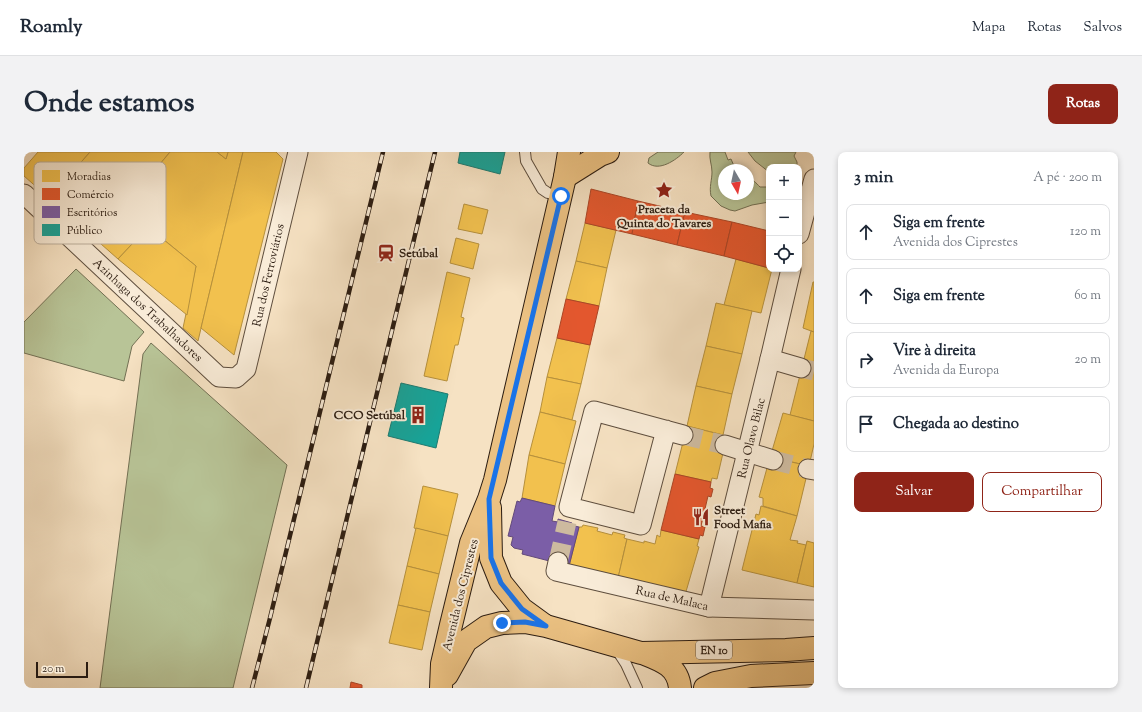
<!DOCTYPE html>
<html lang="pt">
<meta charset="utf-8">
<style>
body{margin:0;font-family:"Sorts Mill Goudy",serif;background:#f2f2f3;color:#1f2937}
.controls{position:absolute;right:12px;top:12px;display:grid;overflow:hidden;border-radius:8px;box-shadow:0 2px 6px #0003}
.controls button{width:36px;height:36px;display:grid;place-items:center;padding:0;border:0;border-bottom:1px solid #e0e1e3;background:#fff;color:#1f2937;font:20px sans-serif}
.compass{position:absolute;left:694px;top:12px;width:36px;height:36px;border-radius:50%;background:#fff;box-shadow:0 2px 6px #0003;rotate:171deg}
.scale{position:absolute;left:12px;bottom:10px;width:52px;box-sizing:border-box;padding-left:4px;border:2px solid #2b1c11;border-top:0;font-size:11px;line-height:14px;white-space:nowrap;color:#2b1c11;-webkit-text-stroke:3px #f9ecd8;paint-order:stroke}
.stop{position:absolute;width:12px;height:12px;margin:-9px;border:3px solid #1a73e8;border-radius:50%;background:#fff}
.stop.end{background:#1a73e8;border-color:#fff;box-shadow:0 1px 4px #0008}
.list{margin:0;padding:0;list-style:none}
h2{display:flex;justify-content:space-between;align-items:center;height:52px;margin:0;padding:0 16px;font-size:17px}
h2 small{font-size:13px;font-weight:400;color:#747a83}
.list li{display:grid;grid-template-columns:26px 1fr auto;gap:12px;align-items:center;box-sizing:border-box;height:56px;margin:0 8px 8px;padding:0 8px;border:1px solid #e0e1e3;border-radius:8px}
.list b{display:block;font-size:15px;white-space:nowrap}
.list p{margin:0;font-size:13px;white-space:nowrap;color:#747a83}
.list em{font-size:13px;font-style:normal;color:#747a83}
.actions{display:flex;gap:8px;padding:12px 16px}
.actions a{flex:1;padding:9px 0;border:1px solid #8f2418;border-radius:8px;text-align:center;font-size:14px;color:#8f2418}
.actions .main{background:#8f2418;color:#fff}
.icon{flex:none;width:22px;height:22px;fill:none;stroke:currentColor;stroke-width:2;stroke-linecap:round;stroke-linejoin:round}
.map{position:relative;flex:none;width:790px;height:536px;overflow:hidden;border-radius:8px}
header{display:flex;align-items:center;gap:24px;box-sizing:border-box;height:56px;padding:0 20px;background:#fff;border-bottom:1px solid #e0e1e3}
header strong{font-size:19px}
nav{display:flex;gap:22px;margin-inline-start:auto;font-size:14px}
.intro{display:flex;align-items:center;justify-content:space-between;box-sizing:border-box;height:96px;padding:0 24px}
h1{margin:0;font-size:28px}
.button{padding:10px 18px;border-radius:8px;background:#8f2418;color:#fff;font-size:14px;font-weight:700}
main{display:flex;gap:24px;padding:0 24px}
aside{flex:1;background:#fff;border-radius:8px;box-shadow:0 2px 6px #0003}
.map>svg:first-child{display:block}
.green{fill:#b8c497;stroke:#727054}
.homes{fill:#f2c14e;stroke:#b6903c}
.shops{fill:#e4572e;stroke:#ac4525}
.offices{fill:#7b5ea7;stroke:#634a7a}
.public{fill:#17a398;stroke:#1d7a70}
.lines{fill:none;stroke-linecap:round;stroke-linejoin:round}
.street-tunnel{stroke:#cdba9f;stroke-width:19;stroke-dasharray:19 10;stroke-linecap:butt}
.lane-casing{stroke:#5e4e3e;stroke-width:12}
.street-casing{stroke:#5e4e3e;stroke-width:21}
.primary-casing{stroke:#2b1c11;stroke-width:24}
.lane{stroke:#f9ecd8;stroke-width:10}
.street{stroke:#f9ecd8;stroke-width:19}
.primary{stroke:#ebc182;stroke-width:22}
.rail-casing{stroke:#2b1c11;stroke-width:4.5}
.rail{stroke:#f9ecd8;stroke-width:3;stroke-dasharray:9;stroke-linecap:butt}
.route{stroke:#1a73e8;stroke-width:5}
.labels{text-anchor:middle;stroke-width:4;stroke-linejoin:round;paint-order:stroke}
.shield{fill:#f9ecd8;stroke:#695a4d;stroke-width:1}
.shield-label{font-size:11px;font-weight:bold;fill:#2b1c11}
.poi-label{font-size:12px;font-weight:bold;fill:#2b1c11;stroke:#f9ecd8;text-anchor:start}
.street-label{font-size:12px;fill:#2b1c11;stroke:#f9ecd8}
.key{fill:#f9ecd8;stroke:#bbae9c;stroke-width:1}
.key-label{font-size:11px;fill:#2b1c11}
</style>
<header>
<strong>Roamly</strong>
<nav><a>Mapa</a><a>Rotas</a><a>Salvos</a></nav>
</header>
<div class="intro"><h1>Onde estamos</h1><a class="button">Rotas</a></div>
<main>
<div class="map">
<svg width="790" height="536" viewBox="0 0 790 536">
<rect width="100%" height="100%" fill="#f6e2c3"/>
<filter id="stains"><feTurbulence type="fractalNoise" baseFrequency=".005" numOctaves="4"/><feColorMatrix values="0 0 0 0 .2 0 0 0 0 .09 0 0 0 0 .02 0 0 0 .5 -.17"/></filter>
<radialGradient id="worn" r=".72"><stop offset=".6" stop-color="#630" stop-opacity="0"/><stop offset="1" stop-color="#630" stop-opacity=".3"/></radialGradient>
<g class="green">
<path d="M634,0H660C652,8 635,20 624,11L625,6Z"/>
<path d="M686,0H701L704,8L707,7L710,14L709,16L713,18H700V42H724V27C729,27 732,31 736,35H745V50L728,53L711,59L706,58L697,54L687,44C685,35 688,28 688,20C688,13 685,7 686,0Z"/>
<polygon points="724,0 772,0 770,4 773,10 773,15 745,15 745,20 731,9"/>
<polygon points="52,117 120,180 108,194 100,229 0,201 0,170"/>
<polygon points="127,191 263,313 209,536 76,536 119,202"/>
</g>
<g class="homes">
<polygon points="14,0 66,0 52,16 61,24 34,54 0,24 0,16"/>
<polygon points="66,0 146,0 100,55 52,16"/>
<polygon points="146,0 193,0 202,7 204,0 219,0 174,189 159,176 172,114 100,55"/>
<polygon points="193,0 204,0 202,7"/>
<polygon points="219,0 252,0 259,7 210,203 177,176"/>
<polygon points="61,24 124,75 94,107 34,54"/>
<polygon points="440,52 464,58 458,82 434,77"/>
<polygon points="561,71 592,78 583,116 552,109"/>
<polygon points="124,75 172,114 163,163 94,107"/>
<polygon points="432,86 455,92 449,117 426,111"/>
<polygon points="712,107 748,117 737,161 700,153"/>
<polygon points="552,109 583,116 575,154 542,147"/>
<polygon points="423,120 446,126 437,165 440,166 434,193 431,193 423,229 400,224"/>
<polygon points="789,130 790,130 790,180 779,176"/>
<polygon points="692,151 728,159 718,202 682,194"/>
<polygon points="787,179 790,180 790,269 766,263"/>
<polygon points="533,186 566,193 557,232 523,225"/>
<polygon points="682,194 718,202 708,242 672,234"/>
<polygon points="523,225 557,232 548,268 516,260"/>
<polygon points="672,234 708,242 699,283 663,274"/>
<polygon points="516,260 552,269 541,312 505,303"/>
<polygon points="759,261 790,269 790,292 785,314 751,306 748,299"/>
<polygon points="663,274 699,283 698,287 702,288 693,327 688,326 687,330 651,322"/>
<polygon points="505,303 541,312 531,354 498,346"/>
<polygon points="750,306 785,314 773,364 739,354 739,346 735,345 743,316 746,318"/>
<polygon points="399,334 434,342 424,384 390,376"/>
<polygon points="737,354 773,364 766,388 774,389 773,391 782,393 773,431 718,418 732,362 735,363"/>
<polygon points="559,373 574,376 573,379 588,383 589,380 601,383 600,386 603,387 594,426 545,414 555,375 558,375"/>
<polygon points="392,376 424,384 415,422 383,414"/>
<polygon points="637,378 675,387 673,394 675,395 661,443 594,426 603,387 620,391 620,389 631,392 633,383 636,385"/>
<polygon points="783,389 790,391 790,435 773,431"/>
<polygon points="383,414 415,422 406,460 374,453"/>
<polygon points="374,453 406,460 398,498 365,491"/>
</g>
<g class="shops">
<polygon points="567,37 614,49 608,82 561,71"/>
<polygon points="614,49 661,60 653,93 608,82"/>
<polygon points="661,60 708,70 700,104 653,93"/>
<polygon points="708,70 745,79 745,116 700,104"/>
<polygon points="542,147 575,154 566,193 533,186"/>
<polygon points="651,322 687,330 686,336 689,337 687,345 684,344 677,374 681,375 679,384 676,383 675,387 637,378"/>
<polygon points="327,530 338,533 338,536 326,536"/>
</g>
<polygon class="offices" points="498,346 531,354 528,369 534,370 534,367 548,371 547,373 555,375 545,414 498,402 499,398 490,396 487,393 489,385 484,384 493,349 496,350"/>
<g class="public">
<polygon points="436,0 481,0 476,22 434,11"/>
<polygon points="377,231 424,242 412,296 364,284"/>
</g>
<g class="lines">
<g class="street-tunnel">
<polyline points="777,216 790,219"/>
<polyline points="659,283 701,293"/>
<polyline points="749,308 784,317"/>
<polyline points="534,410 543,370"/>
</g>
<g class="lane-casing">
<g id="lane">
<polyline points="501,0 502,9 518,37 524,41 537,44"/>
<polyline points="591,495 602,512 613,536"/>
</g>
</g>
<g class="street-casing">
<g id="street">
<polyline points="0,42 195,225 212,226 222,217 274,0"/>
<polyline points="775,82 790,27"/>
<polyline points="746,207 777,216"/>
<polyline points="642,278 617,373 545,355 570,259 659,283"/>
<polyline points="701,293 749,308"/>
<polyline points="784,317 790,318"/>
<polyline points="534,410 532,419 685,455 790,458"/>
<polyline points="685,455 746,207 767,117"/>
</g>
</g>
<g class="primary-casing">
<g id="primary">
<polyline points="541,25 576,3 584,0"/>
<polyline points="466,356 467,406 477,431 498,457 520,473"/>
<path d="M621,502C639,509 654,515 656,536"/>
<polyline points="423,523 442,489 462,475 478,471 501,470 522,474 617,501 762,498 790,496"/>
<polyline points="417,536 418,512 427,473 447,391 465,347 471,328 541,25 545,0"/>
<polyline points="681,536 691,531 727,524 790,521"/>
</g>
</g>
<use href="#lane" class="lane"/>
<use href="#street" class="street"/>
<use href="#primary" class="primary"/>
<g class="rail-casing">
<g id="rail">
<polyline points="228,536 246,466 359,0"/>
<polyline points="282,536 411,0"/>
</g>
</g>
<use href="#rail" class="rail"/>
</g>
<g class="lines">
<polyline class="route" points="478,471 501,470 522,474 498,457 477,431 467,406 465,347 537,44"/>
</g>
<defs>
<g id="sight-bare" transform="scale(1.38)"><path d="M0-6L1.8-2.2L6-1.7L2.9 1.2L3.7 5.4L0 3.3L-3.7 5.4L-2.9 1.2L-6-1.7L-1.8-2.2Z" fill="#8f2418" stroke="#f9ecd8" stroke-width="2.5" paint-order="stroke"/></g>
<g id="station-bare" transform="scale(1.38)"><path d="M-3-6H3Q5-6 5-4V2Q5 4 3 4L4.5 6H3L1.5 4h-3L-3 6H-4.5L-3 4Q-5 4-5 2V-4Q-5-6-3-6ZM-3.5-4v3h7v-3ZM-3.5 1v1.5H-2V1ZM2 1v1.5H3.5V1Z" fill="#8f2418" stroke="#f9ecd8" stroke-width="2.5" paint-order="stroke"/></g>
<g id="building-bare" transform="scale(1.38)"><path d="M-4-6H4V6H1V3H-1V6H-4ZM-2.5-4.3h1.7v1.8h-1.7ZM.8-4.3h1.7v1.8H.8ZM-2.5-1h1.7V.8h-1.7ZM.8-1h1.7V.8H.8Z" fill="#8f2418" stroke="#f9ecd8" stroke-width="2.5" paint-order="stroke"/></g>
<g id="restaurant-bare" transform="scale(1.38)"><path d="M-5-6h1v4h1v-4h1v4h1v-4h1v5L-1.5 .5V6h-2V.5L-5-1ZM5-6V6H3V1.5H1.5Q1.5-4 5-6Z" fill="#8f2418" stroke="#f9ecd8" stroke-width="2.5" paint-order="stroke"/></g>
</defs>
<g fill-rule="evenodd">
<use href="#sight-bare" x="640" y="38"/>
<use href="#station-bare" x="362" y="101"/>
<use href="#building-bare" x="394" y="263"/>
<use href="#restaurant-bare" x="677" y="365"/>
</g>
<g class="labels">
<rect class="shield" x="672" y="489" width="36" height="18" rx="3"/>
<g class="shield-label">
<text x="690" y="502">EN 10</text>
</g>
<g class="poi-label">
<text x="640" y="61" text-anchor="middle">Praceta da<tspan x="640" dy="14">Quinta do Tavares</tspan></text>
<text x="375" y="105">Setúbal</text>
<text x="381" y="267" text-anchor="end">CCO Setúbal</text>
<text x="690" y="362">Street<tspan x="690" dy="14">Food Mafia</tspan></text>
</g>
<g class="street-label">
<text transform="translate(244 123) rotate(-77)" y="4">Rua dos Ferroviários</text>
<text transform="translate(124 158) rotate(43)" y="4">Azinhaga dos Trabalhadores</text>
<text transform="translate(727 286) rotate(-76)" y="4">Rua Olavo Bilac</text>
<text transform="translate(436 443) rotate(-76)" y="4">Avenida dos Ciprestes</text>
<text transform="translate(648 446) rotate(13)" y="4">Rua de Malaca</text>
</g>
</g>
<rect x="10" y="10" width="132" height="82" rx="6" class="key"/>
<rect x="18" y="18" width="18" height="12" fill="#f2c14e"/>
<rect x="18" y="36" width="18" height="12" fill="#e4572e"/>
<rect x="18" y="54" width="18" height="12" fill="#7b5ea7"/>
<rect x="18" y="72" width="18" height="12" fill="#17a398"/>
<g class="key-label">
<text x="43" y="28">Moradias</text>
<text x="43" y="46">Comércio</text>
<text x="43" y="64">Escritórios</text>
<text x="43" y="82">Público</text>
</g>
<rect width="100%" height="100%" filter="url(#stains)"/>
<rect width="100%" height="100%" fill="url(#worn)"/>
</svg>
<div class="controls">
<button>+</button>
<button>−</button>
<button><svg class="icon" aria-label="locate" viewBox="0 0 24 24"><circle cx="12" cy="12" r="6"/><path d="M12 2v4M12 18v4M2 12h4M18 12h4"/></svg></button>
</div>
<svg class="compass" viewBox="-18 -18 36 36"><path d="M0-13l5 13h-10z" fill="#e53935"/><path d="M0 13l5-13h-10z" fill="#747a83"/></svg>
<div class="scale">20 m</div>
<div class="stop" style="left:537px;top:44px"></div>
<div class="stop end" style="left:478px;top:471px"></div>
</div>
<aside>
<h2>3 min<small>A pé · 200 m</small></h2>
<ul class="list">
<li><svg class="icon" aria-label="ahead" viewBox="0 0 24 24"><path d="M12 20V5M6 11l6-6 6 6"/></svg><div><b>Siga em frente</b><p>Avenida dos Ciprestes</p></div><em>120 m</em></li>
<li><svg class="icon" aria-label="ahead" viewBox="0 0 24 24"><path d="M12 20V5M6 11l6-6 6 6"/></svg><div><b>Siga em frente</b></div><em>60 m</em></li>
<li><svg class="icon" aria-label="right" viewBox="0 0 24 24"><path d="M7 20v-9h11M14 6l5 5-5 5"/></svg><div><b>Vire à direita</b><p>Avenida da Europa</p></div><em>20 m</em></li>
<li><svg class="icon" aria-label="arrive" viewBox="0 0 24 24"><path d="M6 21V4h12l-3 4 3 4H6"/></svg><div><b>Chegada ao destino</b></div></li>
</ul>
<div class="actions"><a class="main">Salvar</a><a>Compartilhar</a></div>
</aside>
</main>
